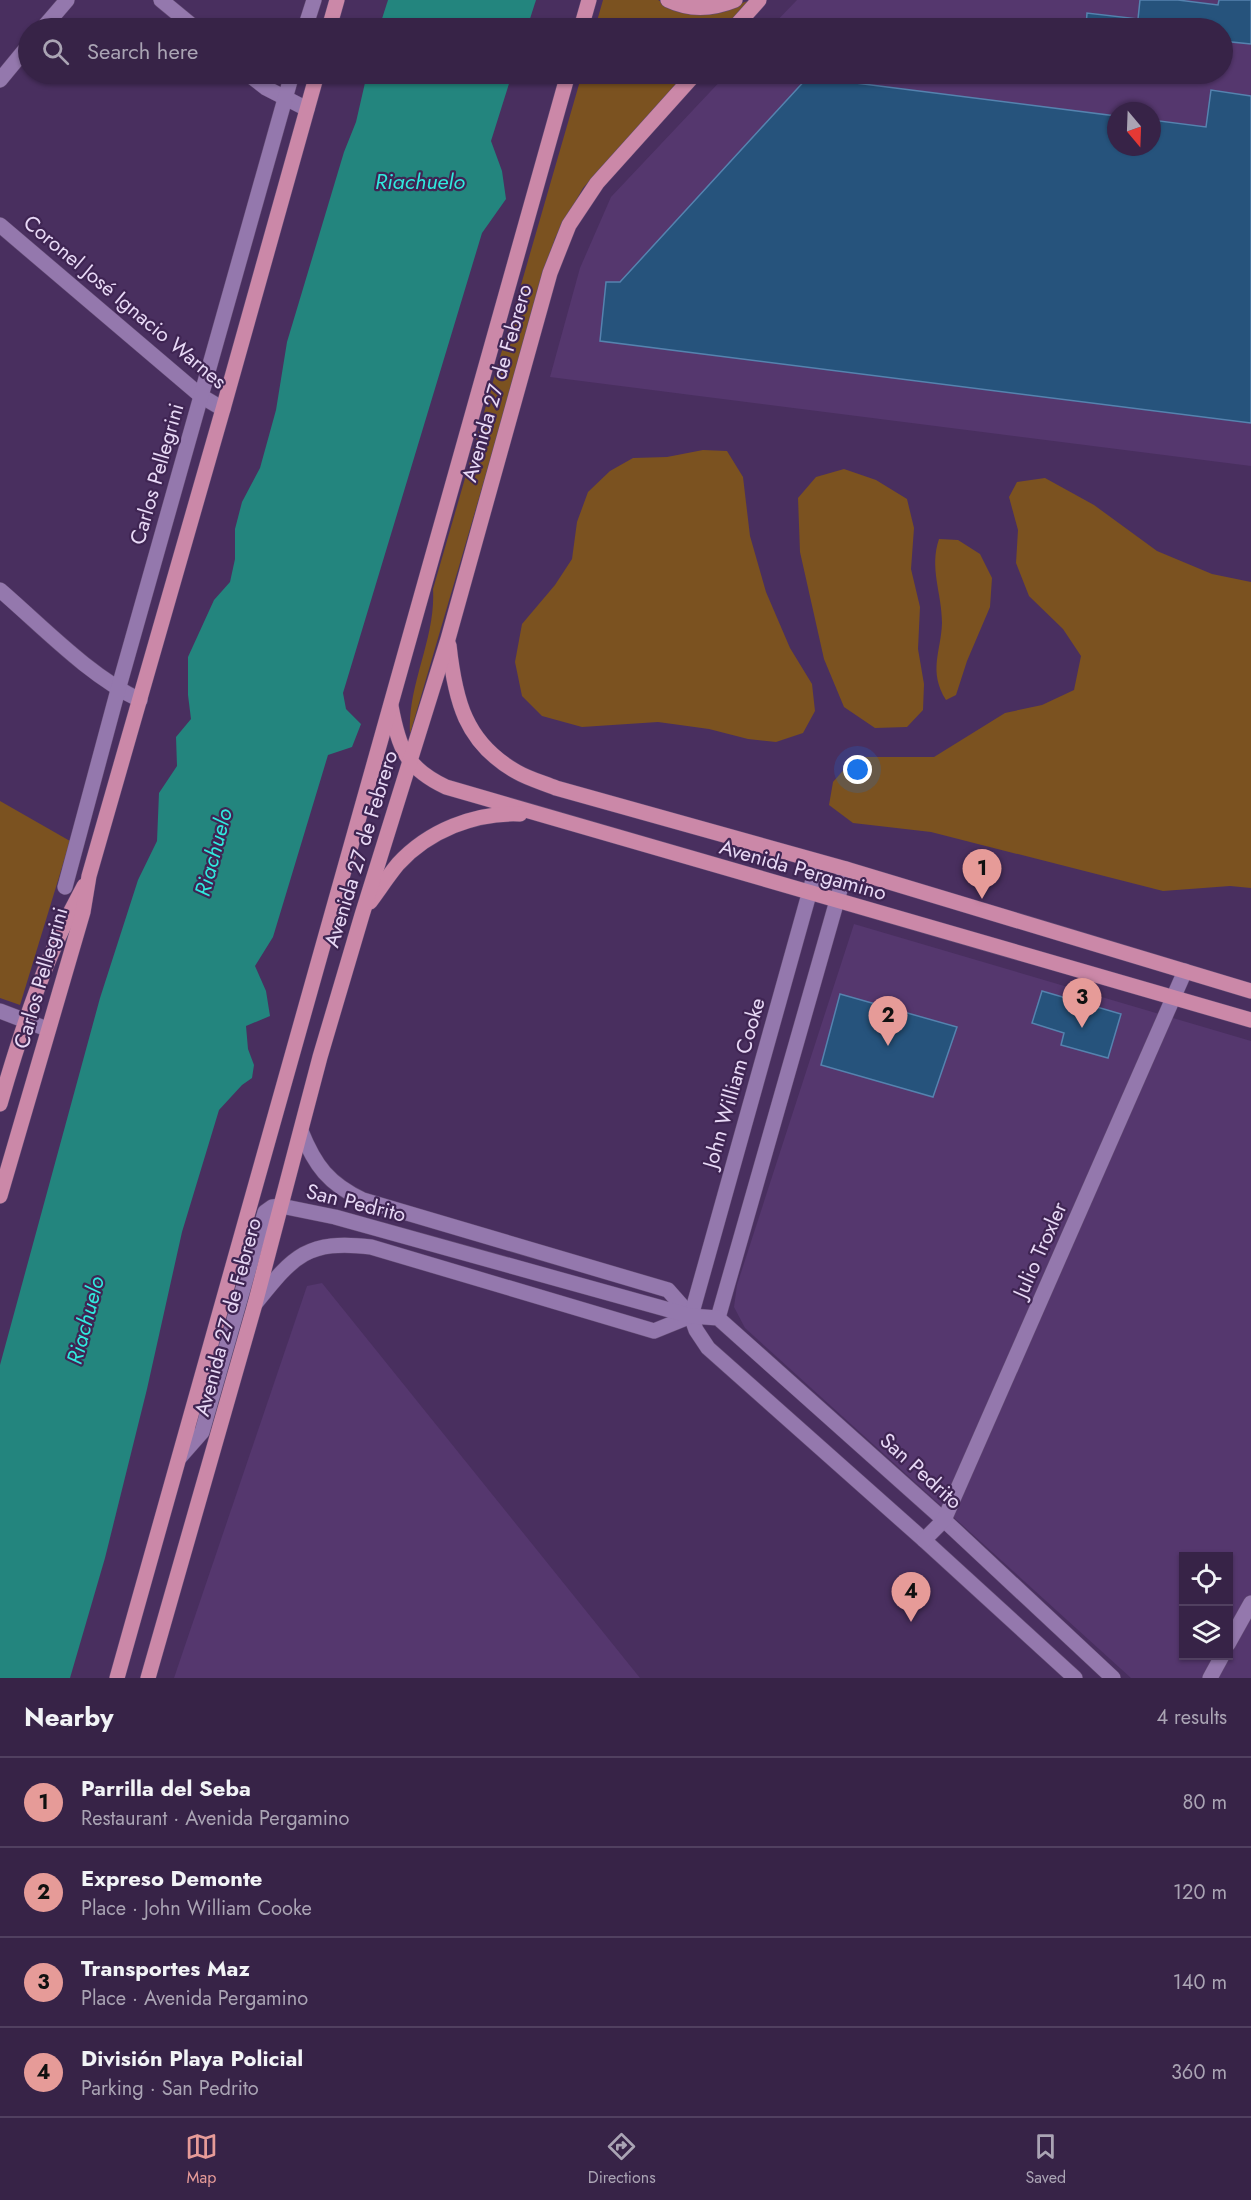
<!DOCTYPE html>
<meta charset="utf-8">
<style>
body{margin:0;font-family:Jost,sans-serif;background:#3e2b4e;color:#f1f3f6}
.controls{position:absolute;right:18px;bottom:18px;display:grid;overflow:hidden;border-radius:0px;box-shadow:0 2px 4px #0004}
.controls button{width:54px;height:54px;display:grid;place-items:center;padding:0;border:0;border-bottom:2px solid #514060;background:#372347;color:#f1f3f6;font:30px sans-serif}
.compass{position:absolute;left:1107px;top:102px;width:54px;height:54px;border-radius:50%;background:#372347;box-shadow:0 2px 4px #0004;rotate:161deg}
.you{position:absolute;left:858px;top:770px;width:21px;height:21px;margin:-15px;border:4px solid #fff;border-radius:50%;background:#1a73e8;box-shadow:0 0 0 9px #1a73e833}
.badge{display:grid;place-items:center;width:39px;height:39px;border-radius:50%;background:#e69b98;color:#111;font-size:20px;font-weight:700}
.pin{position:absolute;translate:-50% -50px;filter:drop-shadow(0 2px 3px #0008)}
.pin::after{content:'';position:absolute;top:32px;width:21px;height:18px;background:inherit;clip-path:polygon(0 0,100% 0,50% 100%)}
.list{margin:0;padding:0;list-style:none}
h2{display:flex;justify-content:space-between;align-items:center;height:78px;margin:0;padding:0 24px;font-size:26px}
h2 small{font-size:20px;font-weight:400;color:#aaa4b4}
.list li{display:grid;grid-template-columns:39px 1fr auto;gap:18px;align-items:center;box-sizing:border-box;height:90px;padding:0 24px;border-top:2px solid #514060}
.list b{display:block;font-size:22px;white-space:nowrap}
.list p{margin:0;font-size:20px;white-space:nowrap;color:#aaa4b4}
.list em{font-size:20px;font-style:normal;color:#aaa4b4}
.icon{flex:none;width:33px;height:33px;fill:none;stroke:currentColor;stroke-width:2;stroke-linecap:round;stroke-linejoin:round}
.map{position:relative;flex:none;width:1251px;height:1678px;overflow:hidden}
.search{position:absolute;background:#372347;box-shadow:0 2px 4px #0004;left:18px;right:18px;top:18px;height:66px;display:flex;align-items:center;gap:15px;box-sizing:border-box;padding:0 21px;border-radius:33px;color:#aaa4b4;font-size:22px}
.sheet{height:438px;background:#372347}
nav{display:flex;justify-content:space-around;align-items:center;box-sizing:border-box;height:84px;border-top:2px solid #514060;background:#372347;font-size:16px;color:#aaa4b4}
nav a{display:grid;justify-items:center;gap:3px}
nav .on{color:#e69b98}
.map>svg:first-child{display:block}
.built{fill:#55376e;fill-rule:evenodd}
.green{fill:#7b5220}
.water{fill:#23857e}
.building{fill:#26537c;stroke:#5583af;stroke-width:1.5}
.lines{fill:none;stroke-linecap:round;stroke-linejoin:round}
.minor-casing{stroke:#634c74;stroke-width:16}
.major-casing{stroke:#634c74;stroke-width:16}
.minor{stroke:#9478ad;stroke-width:15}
.major{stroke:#cb88a8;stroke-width:15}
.labels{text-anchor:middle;stroke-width:4.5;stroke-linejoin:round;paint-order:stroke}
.street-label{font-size:21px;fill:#e8d9f6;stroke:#3f2553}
.water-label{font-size:22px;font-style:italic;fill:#30eade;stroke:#3f2553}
</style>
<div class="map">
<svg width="1251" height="1678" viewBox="0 0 1251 1678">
<rect width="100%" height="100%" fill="#492f5f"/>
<g class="built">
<path d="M797,0H1251V466L550,377L580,268L611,197L727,74H1222V28H770ZM1116,111H1152V147H1116Z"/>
<path d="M854,924L1251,1041V1678H1131L745,1328L734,1307L737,1285ZM1184,1556H1228V1656H1184Z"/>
<polygon points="322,1283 640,1678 174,1678 307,1286"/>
</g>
<g class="green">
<polygon points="603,0 658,0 663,3 712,13 751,0 726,28 595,28"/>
<path d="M582,74H685L583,188L555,238L410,734C407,685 436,639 433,589Z"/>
<polygon points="703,450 727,451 743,477 750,536 766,592 790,648 812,684 815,711 803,733 776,742 748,739 709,729 658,722 582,727 542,716 522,696 515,662 522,624 555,585 572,559 577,522 588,492 610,471 633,458 667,457"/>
<polygon points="844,469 876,480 907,499 914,528 911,569 920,607 918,649 924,684 923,710 907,727 875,728 844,707 824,659 800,552 798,498 816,477"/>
<polygon points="1045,478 1094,505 1157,551 1212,574 1251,582 1251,888 1230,886 1163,891 931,832 853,823 829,805 833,782 855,757 934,757 1005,713 1042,705 1074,690 1081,656 1063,629 1029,596 1016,563 1018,530 1009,497 1017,482"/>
<path d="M939,539L958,540L980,554L992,578L990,607L967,661L956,695L946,700C928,671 941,652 942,623C942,593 929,568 939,539Z"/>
<polygon points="0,801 70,841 20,1005 0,998"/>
</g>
<g class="water">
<polygon points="388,0 536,0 527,28 379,28"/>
<polygon points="367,74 512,74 491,141 502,171 506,199 482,233 343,693 346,709 361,724 352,747 328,755 273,937 255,966 266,991 270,1016 246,1026 248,1049 254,1065 252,1078 242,1085 219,1110 182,1232 147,1389 105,1558 70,1678 0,1678 0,1365 100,998 138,880 157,841 159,793 177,766 176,737 191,719 188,695 188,657 214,600 230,582 235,559 235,529 242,502 260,468 276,410 287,342 344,152 356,122"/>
</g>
<g class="building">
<polygon points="1140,0 1178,0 1218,5 1219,0 1251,0 1251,44 1222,41 1222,28 1086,27 1087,13 1138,19"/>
<polygon points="808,77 1116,116 1116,147 1152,147 1152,120 1206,127 1211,90 1251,96 1251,423 600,341 606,282 620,282"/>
<polygon points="1042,991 1121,1014 1108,1058 1061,1045 1064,1033 1032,1023"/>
<polygon points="840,994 957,1027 933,1097 821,1065"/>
</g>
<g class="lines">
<g class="minor-casing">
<g id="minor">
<polyline points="161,0 195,28"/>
<polyline points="43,28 67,0"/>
<polyline points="305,28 314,0"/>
<polyline points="248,74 266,88 307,109"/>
<polyline points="0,80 28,46"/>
<polyline points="0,225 201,396 223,409"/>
<path d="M0,590C43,627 89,676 140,700"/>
<polyline points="65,887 118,690 292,74"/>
<polyline points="0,1011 47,1029"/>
<path d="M301,1131C315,1166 329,1184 363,1200L668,1290L691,1316L696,1330L708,1348L924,1540L1075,1678"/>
<path d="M255,1304C293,1257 306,1239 371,1247L654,1331L691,1316"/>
<polyline points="691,1316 818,862"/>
<polyline points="718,1318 846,869"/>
<polyline points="180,1457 202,1432 265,1212 272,1207 281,1206 335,1217 691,1316 718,1318 944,1520 1113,1678"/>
<polyline points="924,1540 944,1520 1185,971"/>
<polyline points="1228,1644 1251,1603"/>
<polyline points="1210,1678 1222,1656"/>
</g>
</g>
<g class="major-casing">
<g id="major">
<path d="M668,0C691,11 713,9 735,0"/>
<polyline points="329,28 337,0"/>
<polyline points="581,28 589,0"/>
<polyline points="734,28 759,0"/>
<path d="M449,645C455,700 465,743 517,772C529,779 544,783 556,788L846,869L1251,991"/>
<path d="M391,706C399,749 406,768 446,787L1251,1020"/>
<path d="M370,902C379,890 388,876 398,864C428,831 475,812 520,814"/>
<path d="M0,1104C22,1028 46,955 84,886"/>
<polyline points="0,1196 83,912 89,876 223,409 317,74"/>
<polyline points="117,1678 568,74"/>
<polyline points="148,1678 255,1304 320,1057 362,915 448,639 550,273 569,225 597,183 695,74"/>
</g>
</g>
<use href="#minor" class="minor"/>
<use href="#major" class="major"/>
</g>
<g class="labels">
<g class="street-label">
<text transform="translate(125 302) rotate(40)" y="7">Coronel José Ignacio Warnes</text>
<text transform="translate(497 383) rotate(-74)" y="7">Avenida 27 de Febrero</text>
<text transform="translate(157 474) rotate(-74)" y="7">Carlos Pellegrini</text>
<text transform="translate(361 849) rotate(-73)" y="7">Avenida 27 de Febrero</text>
<text transform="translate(803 870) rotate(16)" y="7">Avenida Pergamino</text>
<text transform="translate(41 978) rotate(-74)" y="7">Carlos Pellegrini</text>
<text transform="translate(734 1083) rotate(-74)" y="7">John William Cooke</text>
<text transform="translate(356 1203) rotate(14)" y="7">San Pedrito</text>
<text transform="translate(1040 1250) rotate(-66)" y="7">Julio Troxler</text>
<text transform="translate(228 1317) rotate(-75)" y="7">Avenida 27 de Febrero</text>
<text transform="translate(921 1471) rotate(42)" y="7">San Pedrito</text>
</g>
<g class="water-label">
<text x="420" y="189">Riachuelo</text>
<text transform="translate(213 852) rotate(-75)" y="8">Riachuelo</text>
<text transform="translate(85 1320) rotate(-75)" y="8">Riachuelo</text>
</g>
</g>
</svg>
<div class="controls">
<button><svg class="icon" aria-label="locate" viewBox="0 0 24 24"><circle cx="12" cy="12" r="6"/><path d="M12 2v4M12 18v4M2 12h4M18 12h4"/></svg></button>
<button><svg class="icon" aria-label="layers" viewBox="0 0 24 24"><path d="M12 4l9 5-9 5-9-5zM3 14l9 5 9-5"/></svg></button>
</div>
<svg class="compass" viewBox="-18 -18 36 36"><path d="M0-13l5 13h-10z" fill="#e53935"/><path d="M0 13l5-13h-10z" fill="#aaa4b4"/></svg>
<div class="you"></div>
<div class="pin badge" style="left:982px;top:899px">1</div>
<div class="pin badge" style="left:888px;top:1046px">2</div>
<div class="pin badge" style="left:1082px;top:1028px">3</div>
<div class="pin badge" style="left:911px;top:1622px">4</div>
<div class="search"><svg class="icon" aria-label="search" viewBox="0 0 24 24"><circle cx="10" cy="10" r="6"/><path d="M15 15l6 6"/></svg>Search here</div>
</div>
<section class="sheet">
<h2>Nearby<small>4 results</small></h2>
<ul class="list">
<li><span class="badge">1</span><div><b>Parrilla del Seba</b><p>Restaurant · Avenida Pergamino</p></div><em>80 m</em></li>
<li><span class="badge">2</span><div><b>Expreso Demonte</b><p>Place · John William Cooke</p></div><em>120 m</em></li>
<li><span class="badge">3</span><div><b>Transportes Maz</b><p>Place · Avenida Pergamino</p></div><em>140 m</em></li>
<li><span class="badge">4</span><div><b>División Playa Policial</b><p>Parking · San Pedrito</p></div><em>360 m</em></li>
</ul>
</section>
<nav>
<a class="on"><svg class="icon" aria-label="map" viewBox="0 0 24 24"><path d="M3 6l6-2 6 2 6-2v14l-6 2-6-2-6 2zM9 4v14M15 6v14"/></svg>Map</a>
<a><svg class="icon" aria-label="directions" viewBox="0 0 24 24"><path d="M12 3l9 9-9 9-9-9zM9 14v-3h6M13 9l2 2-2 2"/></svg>Directions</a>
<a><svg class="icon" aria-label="saved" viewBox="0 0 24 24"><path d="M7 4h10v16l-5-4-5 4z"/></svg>Saved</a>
</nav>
